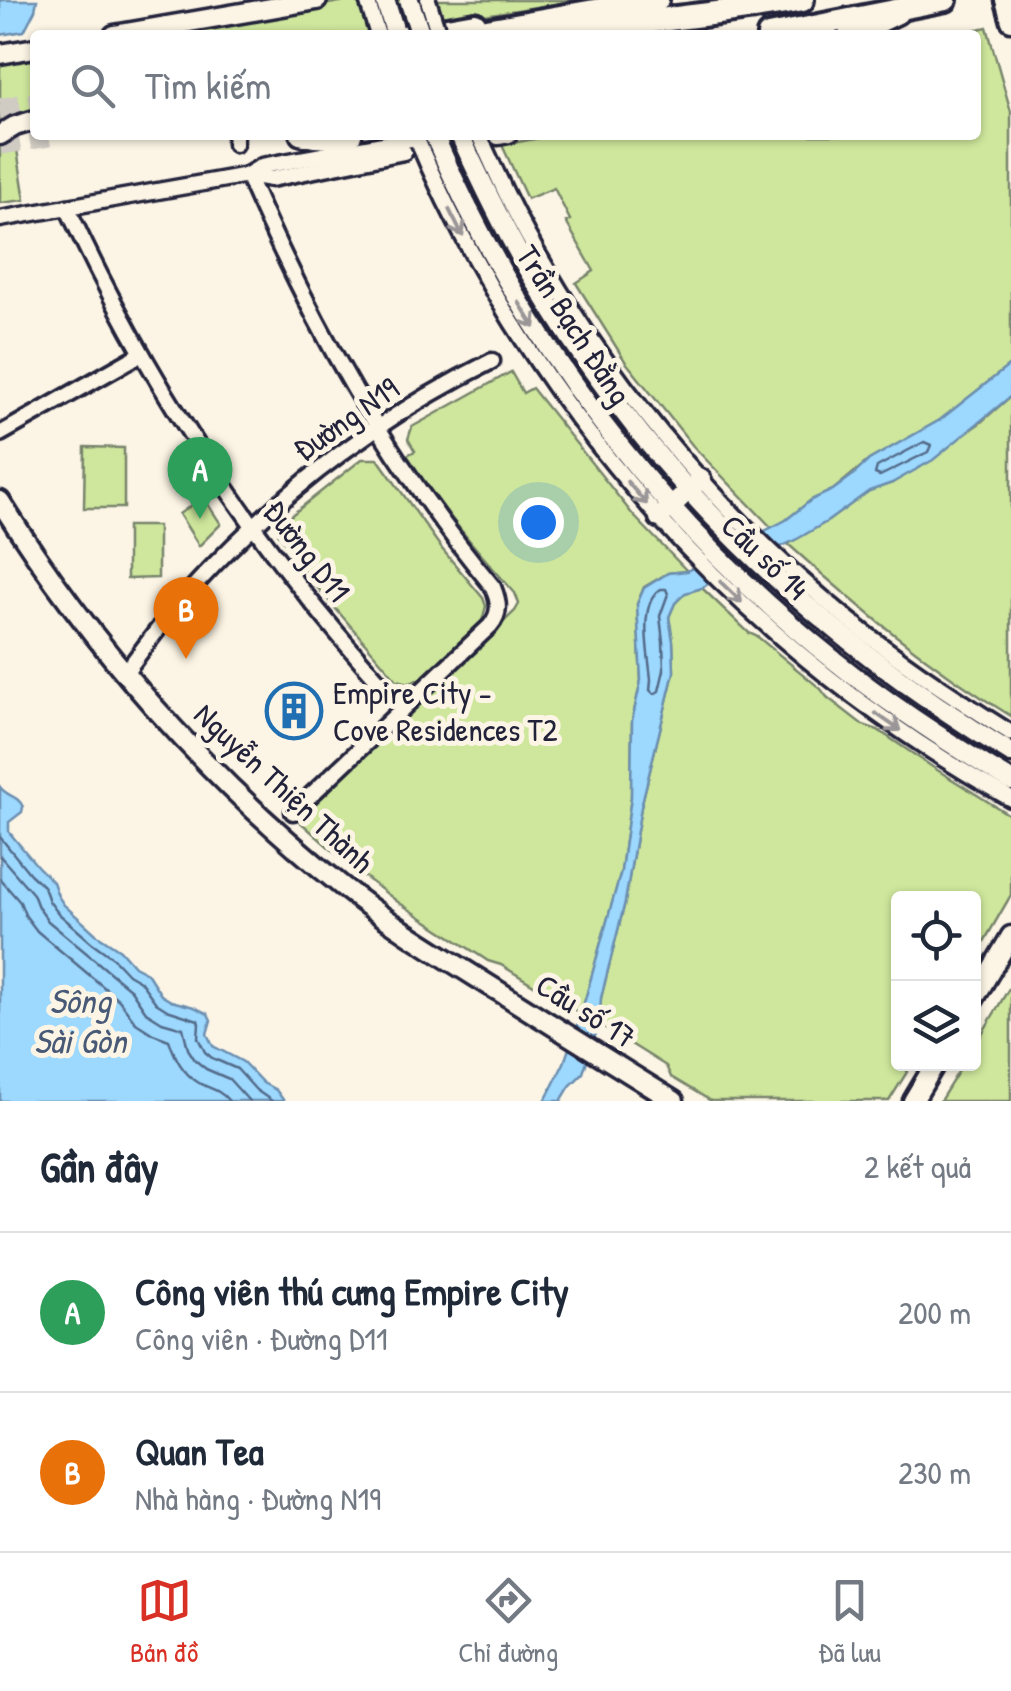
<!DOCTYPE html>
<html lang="vi">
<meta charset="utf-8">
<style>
body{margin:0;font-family:"Patrick Hand",sans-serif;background:#f6f6f7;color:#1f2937}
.controls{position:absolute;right:30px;bottom:30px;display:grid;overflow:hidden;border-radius:10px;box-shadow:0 2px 8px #0004}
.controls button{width:90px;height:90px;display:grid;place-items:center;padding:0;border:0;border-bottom:2px solid #e0e1e3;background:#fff;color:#1f2937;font:50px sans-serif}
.you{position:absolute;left:538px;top:522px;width:35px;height:35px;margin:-25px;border:8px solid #fff;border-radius:50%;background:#1a73e8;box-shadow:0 0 0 15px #1a73e833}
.badge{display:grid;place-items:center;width:65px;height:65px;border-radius:50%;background:#d93025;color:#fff;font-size:32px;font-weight:700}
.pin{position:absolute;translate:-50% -82px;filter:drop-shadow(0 2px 5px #0008)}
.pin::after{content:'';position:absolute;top:52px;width:35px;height:30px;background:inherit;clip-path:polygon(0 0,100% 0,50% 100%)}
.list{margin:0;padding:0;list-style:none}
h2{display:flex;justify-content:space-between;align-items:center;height:130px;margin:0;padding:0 40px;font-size:42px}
h2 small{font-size:32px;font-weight:400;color:#747a83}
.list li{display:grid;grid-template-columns:65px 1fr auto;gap:30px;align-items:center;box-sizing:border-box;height:160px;padding:0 40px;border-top:2px solid #e0e1e3}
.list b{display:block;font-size:38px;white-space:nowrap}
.list p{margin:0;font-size:32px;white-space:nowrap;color:#747a83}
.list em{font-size:32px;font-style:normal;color:#747a83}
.icon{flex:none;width:55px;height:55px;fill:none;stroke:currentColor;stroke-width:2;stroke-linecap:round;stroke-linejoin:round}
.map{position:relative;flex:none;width:1011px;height:1101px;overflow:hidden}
.search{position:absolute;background:#fff;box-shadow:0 2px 8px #0004;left:30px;right:30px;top:30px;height:110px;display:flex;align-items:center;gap:25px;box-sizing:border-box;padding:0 35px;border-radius:10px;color:#747a83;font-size:38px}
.sheet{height:450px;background:#fff}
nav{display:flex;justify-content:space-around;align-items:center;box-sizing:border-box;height:140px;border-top:2px solid #e0e1e3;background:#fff;font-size:28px;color:#747a83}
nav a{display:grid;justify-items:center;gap:5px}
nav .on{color:#d93025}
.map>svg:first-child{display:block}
.green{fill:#cee79c;stroke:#78846c;stroke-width:2.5}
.water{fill:#9dd8fe;stroke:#6c8fb0;stroke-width:2.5}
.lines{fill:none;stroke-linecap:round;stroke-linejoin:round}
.shore{stroke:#536b89;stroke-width:2.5}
.minor-tunnel{stroke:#d0cbc3;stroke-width:14;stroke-dasharray:14 7;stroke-linecap:butt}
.primary-tunnel{stroke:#d0cbc3;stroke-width:20;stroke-dasharray:20 10;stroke-linecap:butt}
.trunk-tunnel{stroke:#d0cbc3;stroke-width:22;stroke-dasharray:22 11;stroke-linecap:butt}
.minor-casing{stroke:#22223b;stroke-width:21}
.tertiary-casing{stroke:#22223b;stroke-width:25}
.primary-casing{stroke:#22223b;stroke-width:28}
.trunk-casing{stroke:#22223b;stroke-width:30}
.minor{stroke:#fcf5e5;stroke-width:14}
.tertiary{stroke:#fcf5e5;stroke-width:18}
.primary{stroke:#fcf5e5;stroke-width:20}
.trunk{stroke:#fcf5e5;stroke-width:22}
.minor-bridge-casing{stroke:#22223b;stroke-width:21;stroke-linecap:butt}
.tertiary-bridge-casing{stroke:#22223b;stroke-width:25;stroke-linecap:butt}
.minor-bridge{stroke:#fcf5e5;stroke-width:14}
.tertiary-bridge{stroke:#fcf5e5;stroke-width:18}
.oneway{stroke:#9a9698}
.labels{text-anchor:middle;stroke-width:10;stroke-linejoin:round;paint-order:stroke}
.street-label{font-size:32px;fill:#22223b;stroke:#fcf5e5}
.poi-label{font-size:32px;fill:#22223b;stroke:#fcf5e5;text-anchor:start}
.water-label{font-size:35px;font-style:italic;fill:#475976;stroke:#fcf5e5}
</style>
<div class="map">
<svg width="1011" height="1101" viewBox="0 0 1011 1101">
<rect width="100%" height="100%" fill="#fcf5e5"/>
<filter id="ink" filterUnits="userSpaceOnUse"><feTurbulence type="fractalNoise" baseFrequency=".01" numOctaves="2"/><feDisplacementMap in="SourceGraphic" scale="20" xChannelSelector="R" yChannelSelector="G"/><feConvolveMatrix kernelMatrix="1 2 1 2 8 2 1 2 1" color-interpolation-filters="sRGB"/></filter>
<g filter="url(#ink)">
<g class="green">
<polygon points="351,0 580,0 359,35 154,35"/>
<polygon points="987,27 1011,112 1011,364 940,420 869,460 833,490 811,500 786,520 772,528 693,446 625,361 576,283 594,271 566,222 570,220 554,188 527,199 502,145 555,135 976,135 976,35 950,35"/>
<polygon points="35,56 35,115 0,126 0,62"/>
<polygon points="15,137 25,200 0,203 0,142"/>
<path d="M511,372L523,393L532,388L633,515L687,571L668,573L644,587L637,604L641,680L632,721L631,797L621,871L581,1014L501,965L488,961L398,902L349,865L298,820L515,611L519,604L515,593C475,549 438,505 407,455L415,451L408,439L412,427Z"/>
<path d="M1011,396V716C930,667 858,607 788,544L828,521L869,491L892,483L980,423Z"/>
<polygon points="85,447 124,448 124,508 84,508"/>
<polygon points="362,459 378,459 442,549 483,598 486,606 482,621 421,678 409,683 397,680 317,587 278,533 279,525"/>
<polygon points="203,497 221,524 199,546 179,514"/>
<polygon points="127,526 158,526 158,578 127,579"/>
<polygon points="702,588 749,633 758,637 821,689 827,697 863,725 878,730 934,768 1011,816 1011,895 974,959 974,898 898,898 898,1064 912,1064 889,1101 711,1101 671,1077 666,1066 599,1024 601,998 625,902 641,807 674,672 673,641 669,617 675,603 685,593"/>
<polygon points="1011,985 1011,1101 940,1101 963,1064 974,1064 974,1047"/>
</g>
<g class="water">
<polygon points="0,0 37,0 35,10 24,31 0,35"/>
<polygon points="1011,364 1011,396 933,460 892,483 869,491 828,521 799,538 717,578 702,588 685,593 675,603 669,617 673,641 674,672 641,807 625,902 601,998 599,1024 583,1073 570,1086 561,1101 545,1101 564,1063 581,1014 621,871 631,797 632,721 641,680 637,604 644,588 668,573 687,571 786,520 811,500 833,490 853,475 869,460 940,420"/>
<path d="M0,787C7,797 18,795 23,807L22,812L9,822V832L38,867L53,882L58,896L64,905L96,934L120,950L134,966L147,973L161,995L171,1001L194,1007L208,1014L211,1020L207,1034L213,1046L243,1062L263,1083L276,1090L284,1101H0Z"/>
</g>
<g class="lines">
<g class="shore">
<polygon points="924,442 931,445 928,452 880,476 875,474 877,467"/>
<path d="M661,589H666L668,594L660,616L663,642L664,670L659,691L654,694L650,690L651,680C649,654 637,604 661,589Z"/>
<polyline points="0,837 30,874 44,887 49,901 58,913 91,942 113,958 128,974 140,981 156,1003 167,1010 198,1020 199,1024 198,1038 205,1052 212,1058 237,1069 256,1090 272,1101"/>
<polyline points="0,856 33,894 38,907 48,921 131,990 146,1012 162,1022 183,1028 188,1049 195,1060 206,1069 229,1079 249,1101"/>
<path d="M0,879L20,902L25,915L37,931L119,1000L136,1023L153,1034L169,1040C175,1057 182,1073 199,1083C211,1089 220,1090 229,1101"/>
</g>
<polyline class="minor-tunnel" points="404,152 492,138"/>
<g class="primary-tunnel">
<polyline points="0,108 35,102"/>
<polyline points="0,145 58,135"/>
</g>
<polyline class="trunk-tunnel" points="0,117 35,110"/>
<g class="minor-casing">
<g id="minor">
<polyline points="367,0 378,35"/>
<path d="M415,135C533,415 746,651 1011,799"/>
<path d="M479,135C499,179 519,223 544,264C622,399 728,522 849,620C900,662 955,698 1011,733"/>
<polyline points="498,137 509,135"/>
<polyline points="235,144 235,135"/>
<path d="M247,175C314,328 386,458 493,587C499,602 501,613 490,626L293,812"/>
<polyline points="247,175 271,179 404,152"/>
<path d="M67,207C154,396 262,555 403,708"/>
<polyline points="0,219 231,178 247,175 262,166 416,138"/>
<polyline points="0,434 141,354"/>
<path d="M125,673C148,642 171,611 198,582C282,491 381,416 492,361"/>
</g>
</g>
<g class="tertiary-casing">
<g id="tertiary">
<polyline points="385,0 396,35"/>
<polyline points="1005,0 1011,21"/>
<polyline points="114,35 317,0"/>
<polyline points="848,35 863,31 898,14"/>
<polyline points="0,54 35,48"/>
<polyline points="0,135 15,126 35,120"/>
<path d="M300,135C318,140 333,139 352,135"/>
<path d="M434,135C522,340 660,522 835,661C891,706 950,744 1011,781"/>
<path d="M460,135C481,181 503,227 528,270C648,476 809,630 1011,753"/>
<path d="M0,501C91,646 208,779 342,886C392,926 446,958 500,992C558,1029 616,1065 674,1101"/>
<polyline points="659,518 701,479"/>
<polyline points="974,999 1011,936"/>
<polyline points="913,1101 935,1064"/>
</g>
</g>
<g class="primary-casing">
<g id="primary">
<polyline points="407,35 475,23"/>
<polyline points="768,35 946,0"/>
</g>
</g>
<g class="trunk-casing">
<g id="trunk">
<polyline points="459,35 657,0"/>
<path d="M554,35C636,20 720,16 802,0"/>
</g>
</g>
<use href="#minor" class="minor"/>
<use href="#tertiary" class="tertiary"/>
<use href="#primary" class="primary"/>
<use href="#trunk" class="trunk"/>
<g class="minor-bridge-casing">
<polyline id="minor-bridge" points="428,0 439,35"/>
</g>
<g class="tertiary-bridge-casing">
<polyline id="tertiary-bridge" points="409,0 421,35"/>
</g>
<use href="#minor-bridge" class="minor-bridge"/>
<use href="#tertiary-bridge" class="tertiary-bridge"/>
</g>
<defs><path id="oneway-shaft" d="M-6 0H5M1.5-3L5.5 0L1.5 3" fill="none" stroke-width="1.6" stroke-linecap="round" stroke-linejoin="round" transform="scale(2.5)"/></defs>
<g class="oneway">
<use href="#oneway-shaft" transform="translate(456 223) rotate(63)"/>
<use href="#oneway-shaft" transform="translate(527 315) rotate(58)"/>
<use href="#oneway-shaft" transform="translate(637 493) rotate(49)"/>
<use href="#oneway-shaft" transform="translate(731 592) rotate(44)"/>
<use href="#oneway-shaft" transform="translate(888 722) rotate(35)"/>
</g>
</g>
<defs>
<g id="building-ring" transform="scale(2.875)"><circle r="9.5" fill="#fcf5e5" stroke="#1f6fb2" stroke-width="1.5"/><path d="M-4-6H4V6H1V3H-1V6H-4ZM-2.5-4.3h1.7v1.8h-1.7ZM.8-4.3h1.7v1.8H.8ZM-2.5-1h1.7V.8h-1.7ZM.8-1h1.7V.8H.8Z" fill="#1f6fb2"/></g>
</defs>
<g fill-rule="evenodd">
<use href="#building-ring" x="294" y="711"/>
</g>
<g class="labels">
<g class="street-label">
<text transform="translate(574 325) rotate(57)" y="11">Trần Bạch Đằng</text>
<text transform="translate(346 419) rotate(-35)" y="11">Đường N19</text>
<text transform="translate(307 551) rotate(52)" y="11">Đường D11</text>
<text transform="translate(765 557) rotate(44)" y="11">Cầu số 14</text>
<text transform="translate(284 788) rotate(43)" y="11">Nguyễn Thiện Thành</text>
<text transform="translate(586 1011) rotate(32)" y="11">Cầu số 17</text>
</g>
<g class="poi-label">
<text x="333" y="704">Empire City -<tspan x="333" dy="37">Cove Residences T2</tspan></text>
</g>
<g class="water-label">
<text x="80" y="1013">Sông<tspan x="80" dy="40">Sài Gòn</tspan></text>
</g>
</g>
</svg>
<div class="controls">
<button><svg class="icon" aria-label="locate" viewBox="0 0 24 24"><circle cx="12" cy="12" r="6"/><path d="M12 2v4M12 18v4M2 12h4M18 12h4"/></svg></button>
<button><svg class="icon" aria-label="layers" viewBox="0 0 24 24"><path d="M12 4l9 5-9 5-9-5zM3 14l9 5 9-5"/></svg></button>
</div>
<div class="you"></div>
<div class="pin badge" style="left:200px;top:519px;background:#2e9e5b">A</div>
<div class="pin badge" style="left:186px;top:659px;background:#e8710a">B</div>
<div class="search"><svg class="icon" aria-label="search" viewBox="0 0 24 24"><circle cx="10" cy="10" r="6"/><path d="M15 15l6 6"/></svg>Tìm kiếm</div>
</div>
<section class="sheet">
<h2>Gần đây<small>2 kết quả</small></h2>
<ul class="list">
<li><span class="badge" style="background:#2e9e5b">A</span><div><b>Công viên thú cưng Empire City</b><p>Công viên · Đường D11</p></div><em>200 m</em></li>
<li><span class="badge" style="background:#e8710a">B</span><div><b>Quan Tea</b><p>Nhà hàng · Đường N19</p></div><em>230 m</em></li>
</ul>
</section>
<nav>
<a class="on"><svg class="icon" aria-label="map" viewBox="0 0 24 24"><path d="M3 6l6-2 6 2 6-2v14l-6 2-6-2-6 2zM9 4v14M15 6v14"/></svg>Bản đồ</a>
<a><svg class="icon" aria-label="directions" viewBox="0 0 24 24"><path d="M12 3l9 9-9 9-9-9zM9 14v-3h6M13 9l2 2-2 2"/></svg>Chỉ đường</a>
<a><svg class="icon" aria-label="saved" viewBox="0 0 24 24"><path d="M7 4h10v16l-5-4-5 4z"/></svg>Đã lưu</a>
</nav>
